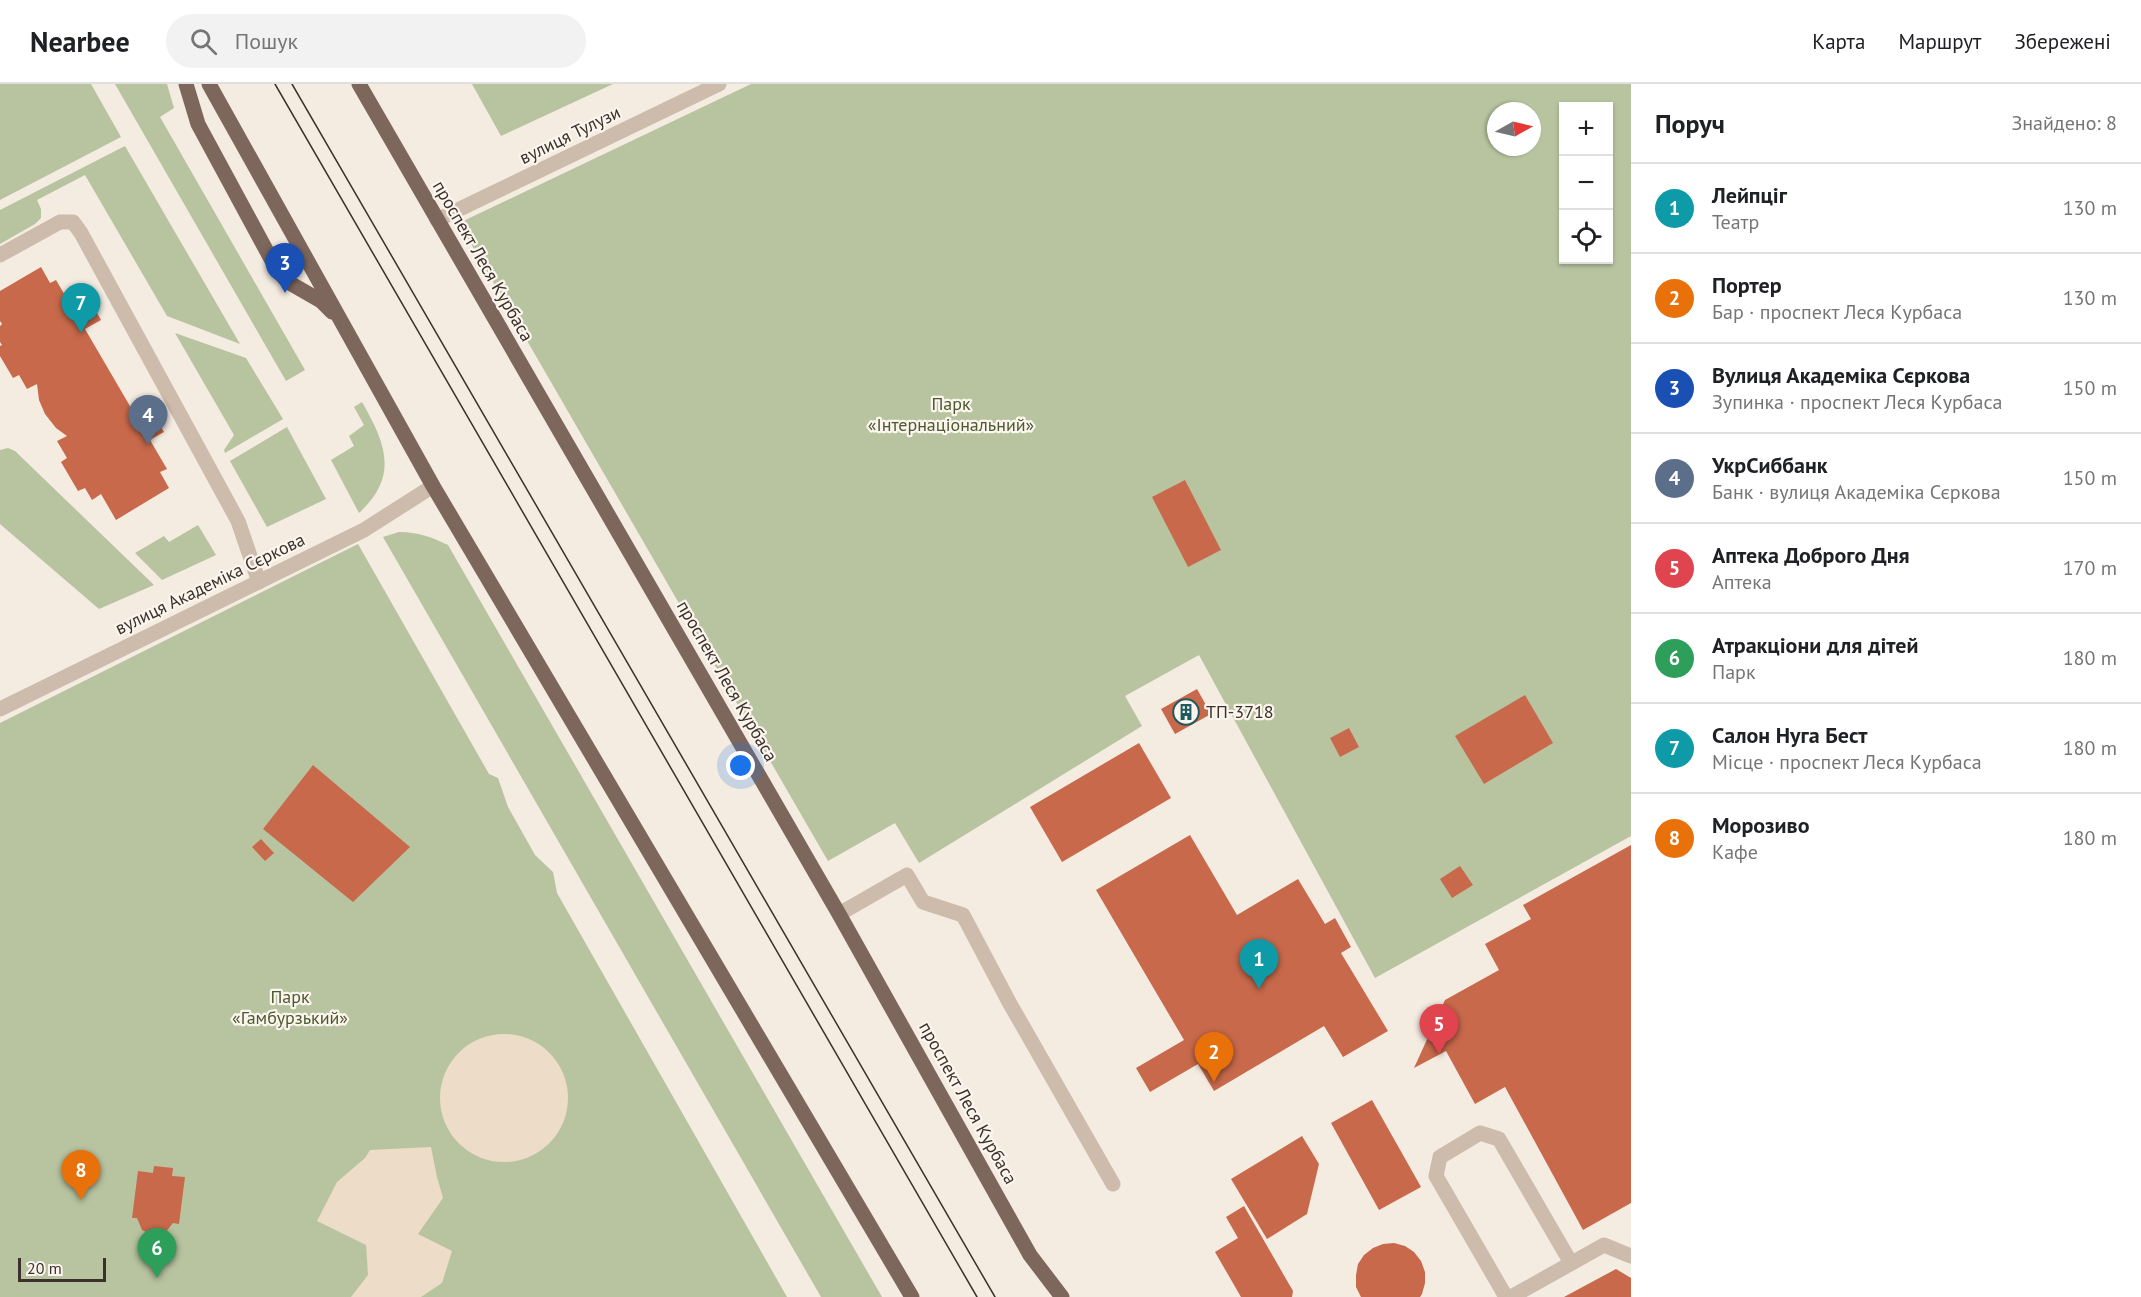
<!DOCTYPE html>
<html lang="uk">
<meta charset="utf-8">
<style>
body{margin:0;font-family:"PT Sans",sans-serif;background:#f2f2f2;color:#202124}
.controls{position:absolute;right:18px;top:18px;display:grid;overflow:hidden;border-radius:0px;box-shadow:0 2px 4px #0004}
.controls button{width:54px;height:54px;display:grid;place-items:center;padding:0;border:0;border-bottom:2px solid #e0e0e0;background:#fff;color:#202124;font:30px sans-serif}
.compass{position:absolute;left:1487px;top:18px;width:54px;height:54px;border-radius:50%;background:#fff;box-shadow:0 2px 4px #0004;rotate:82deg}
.scale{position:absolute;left:18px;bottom:15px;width:88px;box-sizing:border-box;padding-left:6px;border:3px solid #3b302b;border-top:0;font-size:16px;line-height:21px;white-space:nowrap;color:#3b302b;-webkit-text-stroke:4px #fbf5ee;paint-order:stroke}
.you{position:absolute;left:741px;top:682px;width:21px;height:21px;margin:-15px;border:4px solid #fff;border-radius:50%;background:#1a73e8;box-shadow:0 0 0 9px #1a73e833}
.badge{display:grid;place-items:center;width:39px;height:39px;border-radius:50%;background:#0b8043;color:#fff;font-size:20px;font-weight:700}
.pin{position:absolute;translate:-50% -50px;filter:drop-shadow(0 2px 3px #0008)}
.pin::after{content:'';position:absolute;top:32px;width:21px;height:18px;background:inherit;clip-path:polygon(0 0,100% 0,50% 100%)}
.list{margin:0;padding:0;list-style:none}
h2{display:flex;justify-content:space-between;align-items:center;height:78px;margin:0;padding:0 24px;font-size:26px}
h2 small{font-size:20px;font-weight:400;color:#757577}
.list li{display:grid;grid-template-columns:39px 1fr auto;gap:18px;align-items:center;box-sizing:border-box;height:90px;padding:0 24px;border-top:2px solid #e0e0e0}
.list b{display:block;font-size:22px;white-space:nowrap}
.list p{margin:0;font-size:20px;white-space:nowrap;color:#757577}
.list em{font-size:20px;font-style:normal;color:#757577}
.icon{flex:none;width:33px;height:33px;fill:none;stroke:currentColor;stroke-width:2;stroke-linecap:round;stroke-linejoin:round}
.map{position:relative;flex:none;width:1631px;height:1213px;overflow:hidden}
header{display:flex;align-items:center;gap:36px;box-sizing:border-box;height:84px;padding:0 30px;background:#fff;border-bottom:2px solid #e0e0e0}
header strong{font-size:28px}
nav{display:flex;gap:33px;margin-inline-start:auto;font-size:21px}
.search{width:420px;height:54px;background:#f2f2f2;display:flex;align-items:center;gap:15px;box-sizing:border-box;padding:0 21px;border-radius:33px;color:#757577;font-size:22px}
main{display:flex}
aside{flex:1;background:#fff}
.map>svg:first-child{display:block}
.green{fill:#b8c4a0;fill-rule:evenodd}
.plaza{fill:#ecdcc8}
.building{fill:#c8694b}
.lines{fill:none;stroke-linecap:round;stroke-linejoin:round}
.minor{stroke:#cdbbac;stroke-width:15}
.major{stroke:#7d675c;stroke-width:15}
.tram{stroke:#3b302b;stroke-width:1.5}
.labels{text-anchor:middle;stroke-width:4.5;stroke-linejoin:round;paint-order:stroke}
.street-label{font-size:18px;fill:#3b302b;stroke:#fbf5ee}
.park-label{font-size:18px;fill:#4a5a2e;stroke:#fbf5ee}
.poi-label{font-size:18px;fill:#3b302b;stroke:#fbf5ee;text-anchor:start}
</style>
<header>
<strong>Nearbee</strong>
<div class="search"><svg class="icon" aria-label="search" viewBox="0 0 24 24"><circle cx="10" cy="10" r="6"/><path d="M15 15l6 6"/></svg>Пошук</div>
<nav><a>Карта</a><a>Маршрут</a><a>Збережені</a></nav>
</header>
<main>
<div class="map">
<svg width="1631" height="1213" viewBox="0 0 1631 1213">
<rect width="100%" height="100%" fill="#f4ebe1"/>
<g class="green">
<polygon points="0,0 91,0 121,53 0,116"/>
<polygon points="115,0 167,0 174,24 160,33 305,286 286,297"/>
<polygon points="472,0 613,0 501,52"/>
<path d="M751,0H1631V752L1375,894L1199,571L1125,612L1142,642L919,779L895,739L828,777L459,139ZM1564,22H1608V176H1564ZM1496,27H1532V63H1496Z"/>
<polygon points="125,62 240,260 167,232 85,91 37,116 41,125 41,134 35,140 0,160 0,126"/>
<polygon points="175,249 246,274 283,335 225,369 224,366 234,351"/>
<path d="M362,318C386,360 399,392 359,429L331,376L354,362L349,352L364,341L354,323Z"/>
<polygon points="287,343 326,415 267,443 230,377"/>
<polygon points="8,364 15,367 154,501 99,525 0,440 0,366"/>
<polygon points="198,441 216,471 162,496 135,469 164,452 169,458"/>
<path d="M399,448C418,448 431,453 448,461L882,1213H821L383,453Z"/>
<polygon points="358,460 489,690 498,694 508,723 535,771 553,788 557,809 787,1213 0,1213 0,639"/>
</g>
<g class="plaza">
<circle cx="504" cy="1014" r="64"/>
<polygon points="431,1063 437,1093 443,1114 418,1150 452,1167 442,1199 421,1213 351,1213 368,1191 366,1161 317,1137 337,1098 365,1074 370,1066"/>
</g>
<g class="building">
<polygon points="41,183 50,199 56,196 76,230 92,220 101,236 85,245 141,341 155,333 164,348 150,356 167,385 160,388 169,404 116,436 101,410 92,416 85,404 78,407 61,378 67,374 57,357 67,352 56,344 45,330 39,316 37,300 27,305 19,291 13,294 0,272 0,262 2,261 0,258 0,242 2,240 0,237 0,207"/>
<polygon points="1185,396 1221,466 1188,483 1152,413"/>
<polygon points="1197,605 1211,630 1175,650 1161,625"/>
<polygon points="1525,611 1553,659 1484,700 1455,652"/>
<polygon points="1349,644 1359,663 1340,673 1330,654"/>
<polygon points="1139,659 1171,714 1062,778 1030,723"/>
<polygon points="313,681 410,763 353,818 263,745"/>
<polygon points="1190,751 1237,831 1298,795 1325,840 1335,834 1351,863 1341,869 1388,947 1343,973 1324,942 1214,1007 1198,980 1150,1008 1136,984 1184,956 1096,806"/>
<polygon points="261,755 274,769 265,777 252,763"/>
<polygon points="1631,761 1631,1119 1583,1146 1505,1003 1475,1020 1446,967 1414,984 1445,916 1499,886 1485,860 1531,835 1523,821"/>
<polygon points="1460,782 1473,801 1452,814 1440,795"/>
<polygon points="1372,1016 1421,1103 1379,1126 1331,1039"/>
<polygon points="1302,1052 1319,1080 1307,1130 1267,1155 1231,1095"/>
<polygon points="154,1082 173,1084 172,1092 185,1093 179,1140 173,1139 165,1149 153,1151 142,1146 137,1134 132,1134 138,1087 153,1089"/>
<polygon points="1244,1122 1293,1207 1292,1213 1241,1213 1215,1168 1238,1154 1226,1133"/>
<polygon points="1394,1159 1405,1162 1414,1168 1421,1177 1425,1188 1425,1199 1422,1210 1420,1213 1361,1213 1356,1203 1356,1191 1358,1180 1364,1171 1373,1164 1383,1160"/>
<polygon points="1616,1185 1631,1194 1631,1213 1564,1213"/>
</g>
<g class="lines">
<g class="minor">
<polyline points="437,136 719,0"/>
<polyline points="0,171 60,138 73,138 81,149 238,437 259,498"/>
<polyline points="0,625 364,446 433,402"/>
<polyline points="839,830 907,791 923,818 963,831 1009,918 1113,1100"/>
<polyline points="1506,1213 1436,1092 1440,1073 1480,1049 1499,1055 1571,1179"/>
<polyline points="1511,1213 1604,1161 1631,1172"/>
</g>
<g class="major">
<polyline points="186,0 198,40 277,186 288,198 321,217 332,228"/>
<polyline points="209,0 433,402 912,1213"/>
<polyline points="359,0 839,830 1030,1171 1062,1213"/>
</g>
<g class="tram">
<polyline points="275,0 977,1213"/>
<polyline points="292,0 995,1213"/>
</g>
</g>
<defs>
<g id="building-ring" transform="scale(1.35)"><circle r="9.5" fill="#fbf5ee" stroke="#1f5a5e" stroke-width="1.5"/><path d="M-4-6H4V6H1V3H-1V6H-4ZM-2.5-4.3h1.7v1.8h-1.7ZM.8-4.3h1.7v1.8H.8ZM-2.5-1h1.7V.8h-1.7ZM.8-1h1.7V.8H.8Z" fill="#1f5a5e"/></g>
</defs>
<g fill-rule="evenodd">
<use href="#building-ring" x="1186" y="628"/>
</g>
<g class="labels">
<g class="street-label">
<text transform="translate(570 51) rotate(-26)" y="6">вулиця Тулузи</text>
<text transform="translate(483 177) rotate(60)" y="6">проспект Леся Курбаса</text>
<text transform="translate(210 500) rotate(-26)" y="6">вулиця Академіка Сєркова</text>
<text transform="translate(727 597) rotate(60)" y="6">проспект Леся Курбаса</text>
<text transform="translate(968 1019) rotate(61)" y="6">проспект Леся Курбаса</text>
</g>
<g class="park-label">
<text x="951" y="326">Парк<tspan x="951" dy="21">«Інтернаціональний»</tspan></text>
<text x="290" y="919">Парк<tspan x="290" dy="21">«Гамбурзький»</tspan></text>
</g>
<g class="poi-label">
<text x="1206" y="634">ТП-3718</text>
</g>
</g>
</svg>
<div class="controls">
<button>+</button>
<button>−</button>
<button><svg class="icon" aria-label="locate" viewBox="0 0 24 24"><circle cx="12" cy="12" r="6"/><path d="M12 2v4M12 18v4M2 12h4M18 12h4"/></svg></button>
</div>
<svg class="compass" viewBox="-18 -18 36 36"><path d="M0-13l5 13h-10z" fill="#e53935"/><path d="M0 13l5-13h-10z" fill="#757577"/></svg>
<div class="scale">20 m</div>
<div class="you"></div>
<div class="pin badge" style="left:1259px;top:905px;background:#0f9aa8">1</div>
<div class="pin badge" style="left:1214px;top:998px;background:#e8710a">2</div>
<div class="pin badge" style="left:285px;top:209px;background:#1a4fb4">3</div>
<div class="pin badge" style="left:148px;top:361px;background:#5c6f8a">4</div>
<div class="pin badge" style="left:1439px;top:970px;background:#e0444e">5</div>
<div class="pin badge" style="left:157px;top:1194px;background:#2e9e5b">6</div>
<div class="pin badge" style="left:81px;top:249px;background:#0f9aa8">7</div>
<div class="pin badge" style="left:81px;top:1116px;background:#e8710a">8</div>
</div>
<aside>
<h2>Поруч<small>Знайдено: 8</small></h2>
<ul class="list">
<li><span class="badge" style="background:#0f9aa8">1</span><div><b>Лейпціг</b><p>Театр</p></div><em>130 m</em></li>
<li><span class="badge" style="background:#e8710a">2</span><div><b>Портер</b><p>Бар · проспект Леся Курбаса</p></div><em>130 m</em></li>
<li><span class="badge" style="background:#1a4fb4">3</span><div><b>Вулиця Академіка Сєркова</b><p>Зупинка · проспект Леся Курбаса</p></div><em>150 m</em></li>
<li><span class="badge" style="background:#5c6f8a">4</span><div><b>УкрСиббанк</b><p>Банк · вулиця Академіка Сєркова</p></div><em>150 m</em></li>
<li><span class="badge" style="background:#e0444e">5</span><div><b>Аптека Доброго Дня</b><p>Аптека</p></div><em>170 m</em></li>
<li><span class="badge" style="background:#2e9e5b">6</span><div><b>Атракціони для дітей</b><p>Парк</p></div><em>180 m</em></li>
<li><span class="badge" style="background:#0f9aa8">7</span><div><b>Салон Нуга Бест</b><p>Місце · проспект Леся Курбаса</p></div><em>180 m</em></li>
<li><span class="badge" style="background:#e8710a">8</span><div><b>Морозиво</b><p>Кафе</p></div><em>180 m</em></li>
</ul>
</aside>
</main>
